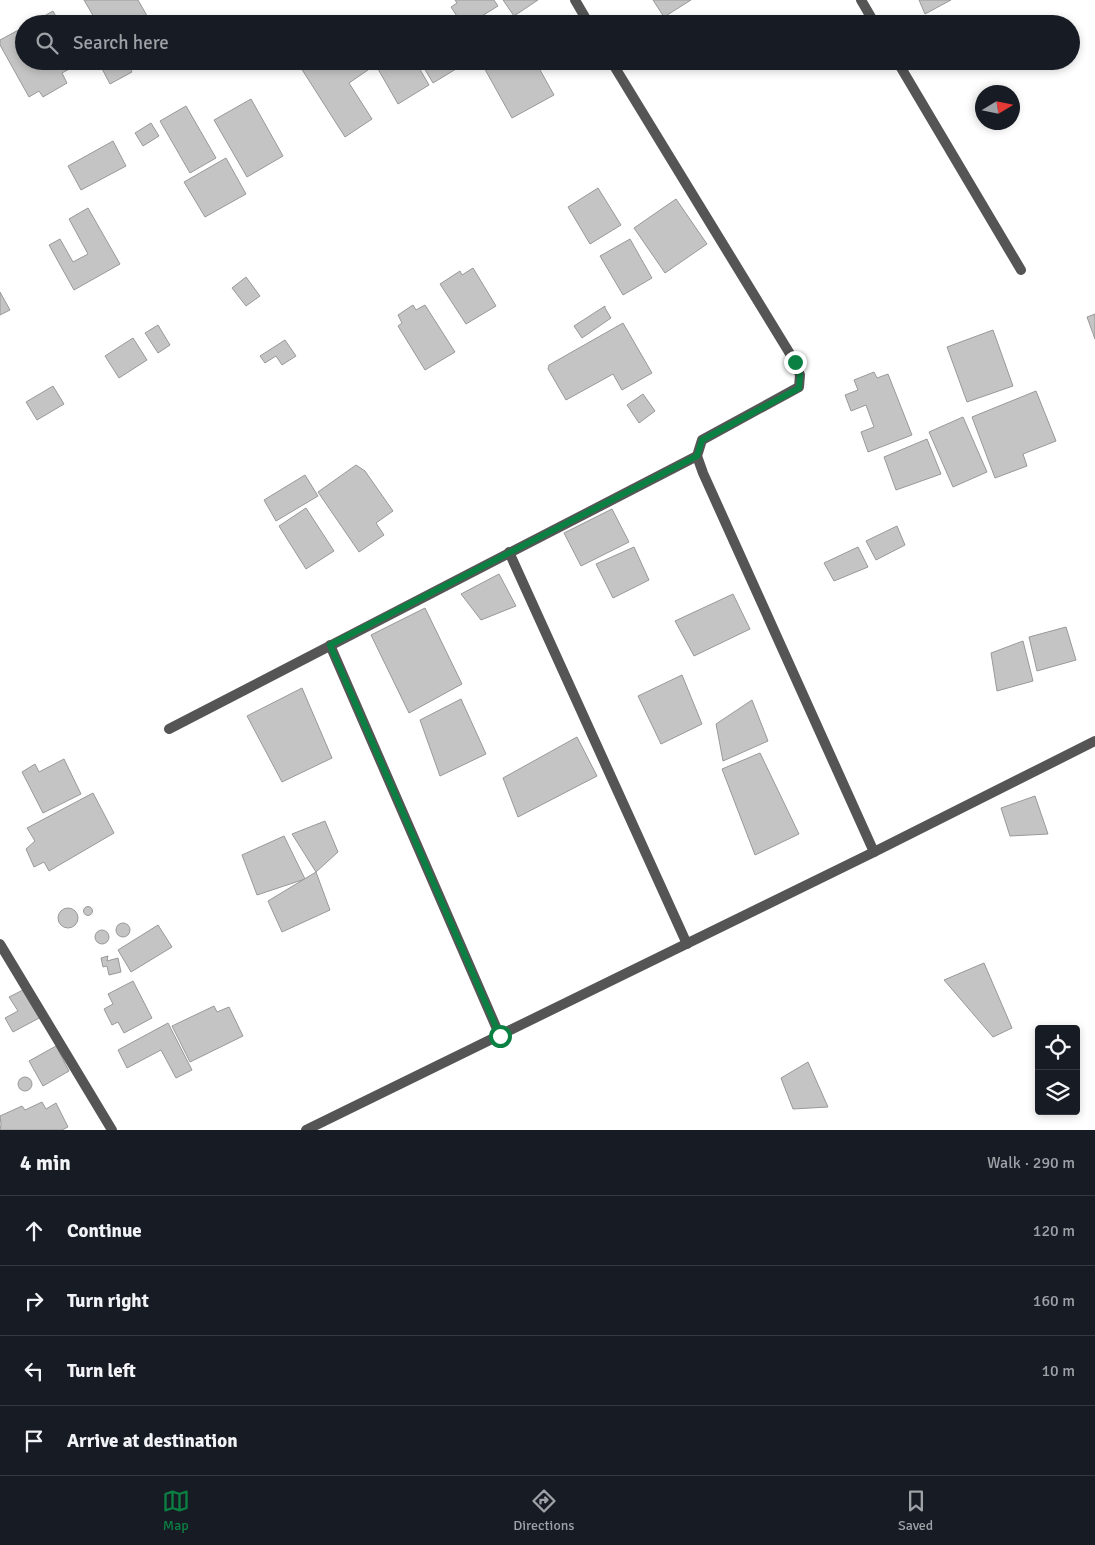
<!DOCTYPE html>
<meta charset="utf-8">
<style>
body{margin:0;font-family:Signika,sans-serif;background:#20242c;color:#f1f3f6}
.controls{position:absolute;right:15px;bottom:15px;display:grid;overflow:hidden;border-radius:5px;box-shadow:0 2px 8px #0003}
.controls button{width:45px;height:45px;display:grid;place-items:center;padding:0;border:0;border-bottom:1px solid #363941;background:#171b24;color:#f1f3f6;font:25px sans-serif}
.compass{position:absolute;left:975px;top:85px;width:45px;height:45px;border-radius:50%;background:#171b24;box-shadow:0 2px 8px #0003;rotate:80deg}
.stop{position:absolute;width:15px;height:15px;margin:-11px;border:4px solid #0b8043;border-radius:50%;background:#fff}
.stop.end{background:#0b8043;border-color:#fff;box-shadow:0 1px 5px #0008}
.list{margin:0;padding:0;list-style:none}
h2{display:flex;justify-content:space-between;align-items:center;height:65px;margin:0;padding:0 20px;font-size:21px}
h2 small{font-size:16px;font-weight:400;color:#9ea1a6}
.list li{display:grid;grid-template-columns:32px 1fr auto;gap:15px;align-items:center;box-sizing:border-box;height:70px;padding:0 20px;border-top:1px solid #363941}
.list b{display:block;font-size:19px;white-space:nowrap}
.list em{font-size:16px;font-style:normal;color:#9ea1a6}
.icon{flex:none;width:28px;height:28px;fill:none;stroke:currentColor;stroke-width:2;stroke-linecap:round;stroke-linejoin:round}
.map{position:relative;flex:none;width:1095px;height:1130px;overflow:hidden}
.search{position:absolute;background:#171b24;box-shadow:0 2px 8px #0003;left:15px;right:15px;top:15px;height:55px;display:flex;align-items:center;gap:12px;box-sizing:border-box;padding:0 18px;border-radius:28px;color:#9ea1a6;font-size:19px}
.sheet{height:345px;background:#171b24}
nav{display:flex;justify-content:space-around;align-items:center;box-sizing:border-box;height:70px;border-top:1px solid #363941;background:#171b24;font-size:14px;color:#9ea1a6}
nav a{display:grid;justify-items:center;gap:2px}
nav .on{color:#0b8043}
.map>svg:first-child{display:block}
.building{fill:#c4c4c4;stroke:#999}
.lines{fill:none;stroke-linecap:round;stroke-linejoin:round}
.minor{stroke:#555;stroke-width:10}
.route{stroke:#0b8043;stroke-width:6}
</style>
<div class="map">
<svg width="1095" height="1130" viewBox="0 0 1095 1130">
<rect width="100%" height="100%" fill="#fff"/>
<g class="building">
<polygon points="84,0 138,0 150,21 145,24 98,24"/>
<polygon points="455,0 494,0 498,6 469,24 462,24 451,7 457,3"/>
<polygon points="503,0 538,0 514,16"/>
<polygon points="653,0 691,0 664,17"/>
<polygon points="919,0 951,0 925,14"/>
<polygon points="53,11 60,24 30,24"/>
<polygon points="24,27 24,61 82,62 62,73 67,83 43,97 39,91 29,97 0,45 0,40"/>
<polygon points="98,61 126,61 132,72 110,84"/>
<polygon points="311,61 381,61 349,83 372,119 345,137 301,68"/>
<polygon points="391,61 415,61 429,85 398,104 378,69"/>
<polygon points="420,61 469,61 433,83"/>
<polygon points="487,61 535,61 554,95 512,118 482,64"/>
<polygon points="251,99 283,156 247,177 214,120"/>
<polygon points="186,106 216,158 190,173 160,121"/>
<polygon points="151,123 159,136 143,146 135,133"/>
<polygon points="113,141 126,166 81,190 68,166"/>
<polygon points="226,158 246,194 205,217 184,182"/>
<polygon points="598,188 621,225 590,244 568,207"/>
<polygon points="676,199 707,244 665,273 634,228"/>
<polygon points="88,208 120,264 74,290 49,245 60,239 73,262 88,254 69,219"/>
<polygon points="630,239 652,278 623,295 600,256"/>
<polygon points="473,268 496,306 466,324 440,284 460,271 462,275"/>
<polygon points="246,277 260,296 246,306 232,288"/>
<polygon points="0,292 10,310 0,315"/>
<polygon points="413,305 416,310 425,305 455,352 425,370 398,326 402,323 398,315"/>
<polygon points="605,306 605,308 611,318 582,338 574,326"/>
<polygon points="1095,314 1095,339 1087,317"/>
<polygon points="623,323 652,373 622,390 613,374 566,400 548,369 549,365"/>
<polygon points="158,325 170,345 158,353 145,333"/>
<polygon points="993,330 1013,386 967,402 947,347"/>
<polygon points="133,338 147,360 119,378 105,356"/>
<polygon points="285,340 296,356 282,365 276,356 265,363 260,356"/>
<polygon points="874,372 877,378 888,374 912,435 868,452 861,432 874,427 866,405 851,411 845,395 858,390 854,380"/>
<polygon points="53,386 64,404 37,420 26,402"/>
<polygon points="1036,391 1056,441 1023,454 1027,466 995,478 972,417"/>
<polygon points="643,394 655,411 639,423 627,405"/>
<polygon points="963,417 987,472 953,487 929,432"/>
<polygon points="927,439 941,474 896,490 884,457"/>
<polygon points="356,465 365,471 393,511 376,523 384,535 359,552 318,492"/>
<polygon points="305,475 318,496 276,521 264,500"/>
<polygon points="306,508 334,551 306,569 279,526"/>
<polygon points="612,509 629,542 581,566 564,533"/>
<polygon points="897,526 905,545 876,560 866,541"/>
<polygon points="634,547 649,580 613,598 596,564"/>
<polygon points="858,547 868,567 834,581 824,563"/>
<polygon points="499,574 516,606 481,620 461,594"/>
<polygon points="733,594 750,629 694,656 675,621"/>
<polygon points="425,608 462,684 409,713 371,635"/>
<polygon points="1066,627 1076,660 1037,671 1029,637"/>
<polygon points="1023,641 1033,681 997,691 991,653"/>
<polygon points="682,675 702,724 661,744 638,696"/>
<polygon points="302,688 332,758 282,782 247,716"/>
<polygon points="461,699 486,754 440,776 420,720"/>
<polygon points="752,700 768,741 723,761 716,724"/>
<polygon points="577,737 597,776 518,817 503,778"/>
<polygon points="760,753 799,834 755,855 722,769"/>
<polygon points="64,759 81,794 43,813 22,772 35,764 39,772"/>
<polygon points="93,793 114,833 49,871 44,862 34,867 26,849 35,841 27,828"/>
<polygon points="1035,796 1048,834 1010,836 1001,808"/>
<polygon points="325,821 338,852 316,872 292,834"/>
<polygon points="284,836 305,879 257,895 242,855"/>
<polygon points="316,872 330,910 282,932 268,901"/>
<circle cx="88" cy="911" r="4.5"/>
<circle cx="68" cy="918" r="10"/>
<circle cx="123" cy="930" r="7"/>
<polygon points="158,925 172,947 131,972 118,950"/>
<circle cx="102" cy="937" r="7"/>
<polygon points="108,956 107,961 118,958 121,972 109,975 107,966 103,967 101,958"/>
<polygon points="984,963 1012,1028 993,1037 944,980"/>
<polygon points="133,981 152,1018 124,1033 118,1022 112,1025 104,1009 113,1004 108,994"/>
<polygon points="25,989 41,1017 13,1032 5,1018 18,1011 9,997"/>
<polygon points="214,1006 217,1012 229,1007 243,1036 190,1062 172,1026"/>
<polygon points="168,1023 192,1070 176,1078 161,1050 127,1068 118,1050"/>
<polygon points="56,1046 69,1071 43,1086 29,1061"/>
<polygon points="808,1062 828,1107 793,1109 781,1078"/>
<circle cx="25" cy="1084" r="7"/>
<polygon points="42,1102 46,1109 56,1103 68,1127 62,1130 0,1130 1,1124 0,1116 22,1106 25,1110"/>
</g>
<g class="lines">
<g class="minor">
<polyline points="575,0 589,24"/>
<polyline points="861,0 875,24"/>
<polyline points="611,61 795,362 800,375 799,387 702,440 697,456 703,473 874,852"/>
<polyline points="897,61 1021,270"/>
<polyline points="509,552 687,944"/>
<polyline points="330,645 500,1036"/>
<polyline points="169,729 697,456"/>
<polyline points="0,944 112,1130"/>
<polyline points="306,1130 874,852 1095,741"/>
</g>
</g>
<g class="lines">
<polyline class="route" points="500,1036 330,645 697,456 702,440 799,388 800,375 795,362"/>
</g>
</svg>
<div class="controls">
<button><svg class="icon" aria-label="locate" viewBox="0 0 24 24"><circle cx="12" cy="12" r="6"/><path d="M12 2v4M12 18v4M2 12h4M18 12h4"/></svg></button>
<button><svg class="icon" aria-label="layers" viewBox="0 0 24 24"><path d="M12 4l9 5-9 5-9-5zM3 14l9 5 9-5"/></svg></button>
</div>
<svg class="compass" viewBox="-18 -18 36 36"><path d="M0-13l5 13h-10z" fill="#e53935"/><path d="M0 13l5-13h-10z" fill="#9ea1a6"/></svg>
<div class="stop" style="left:500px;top:1036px"></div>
<div class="stop end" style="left:795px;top:362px"></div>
<div class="search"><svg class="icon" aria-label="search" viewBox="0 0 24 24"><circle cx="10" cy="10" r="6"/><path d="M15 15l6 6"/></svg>Search here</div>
</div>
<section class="sheet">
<h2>4 min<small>Walk · 290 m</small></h2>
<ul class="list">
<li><svg class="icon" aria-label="ahead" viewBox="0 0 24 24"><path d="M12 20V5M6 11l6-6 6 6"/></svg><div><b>Continue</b></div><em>120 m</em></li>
<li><svg class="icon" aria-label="right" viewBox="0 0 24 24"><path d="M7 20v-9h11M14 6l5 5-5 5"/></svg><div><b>Turn right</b></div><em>160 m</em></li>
<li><svg class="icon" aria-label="left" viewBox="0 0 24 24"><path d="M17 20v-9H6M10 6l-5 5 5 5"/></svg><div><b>Turn left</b></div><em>10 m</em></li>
<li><svg class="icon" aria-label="arrive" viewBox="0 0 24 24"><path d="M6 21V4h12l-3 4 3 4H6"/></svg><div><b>Arrive at destination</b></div></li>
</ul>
</section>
<nav>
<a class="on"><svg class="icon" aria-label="map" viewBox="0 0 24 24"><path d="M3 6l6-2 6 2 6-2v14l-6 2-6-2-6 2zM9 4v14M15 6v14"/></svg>Map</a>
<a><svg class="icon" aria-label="directions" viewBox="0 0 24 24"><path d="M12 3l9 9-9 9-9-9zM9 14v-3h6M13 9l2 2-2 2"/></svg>Directions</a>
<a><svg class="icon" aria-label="saved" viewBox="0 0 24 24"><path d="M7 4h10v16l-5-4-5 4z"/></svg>Saved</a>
</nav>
